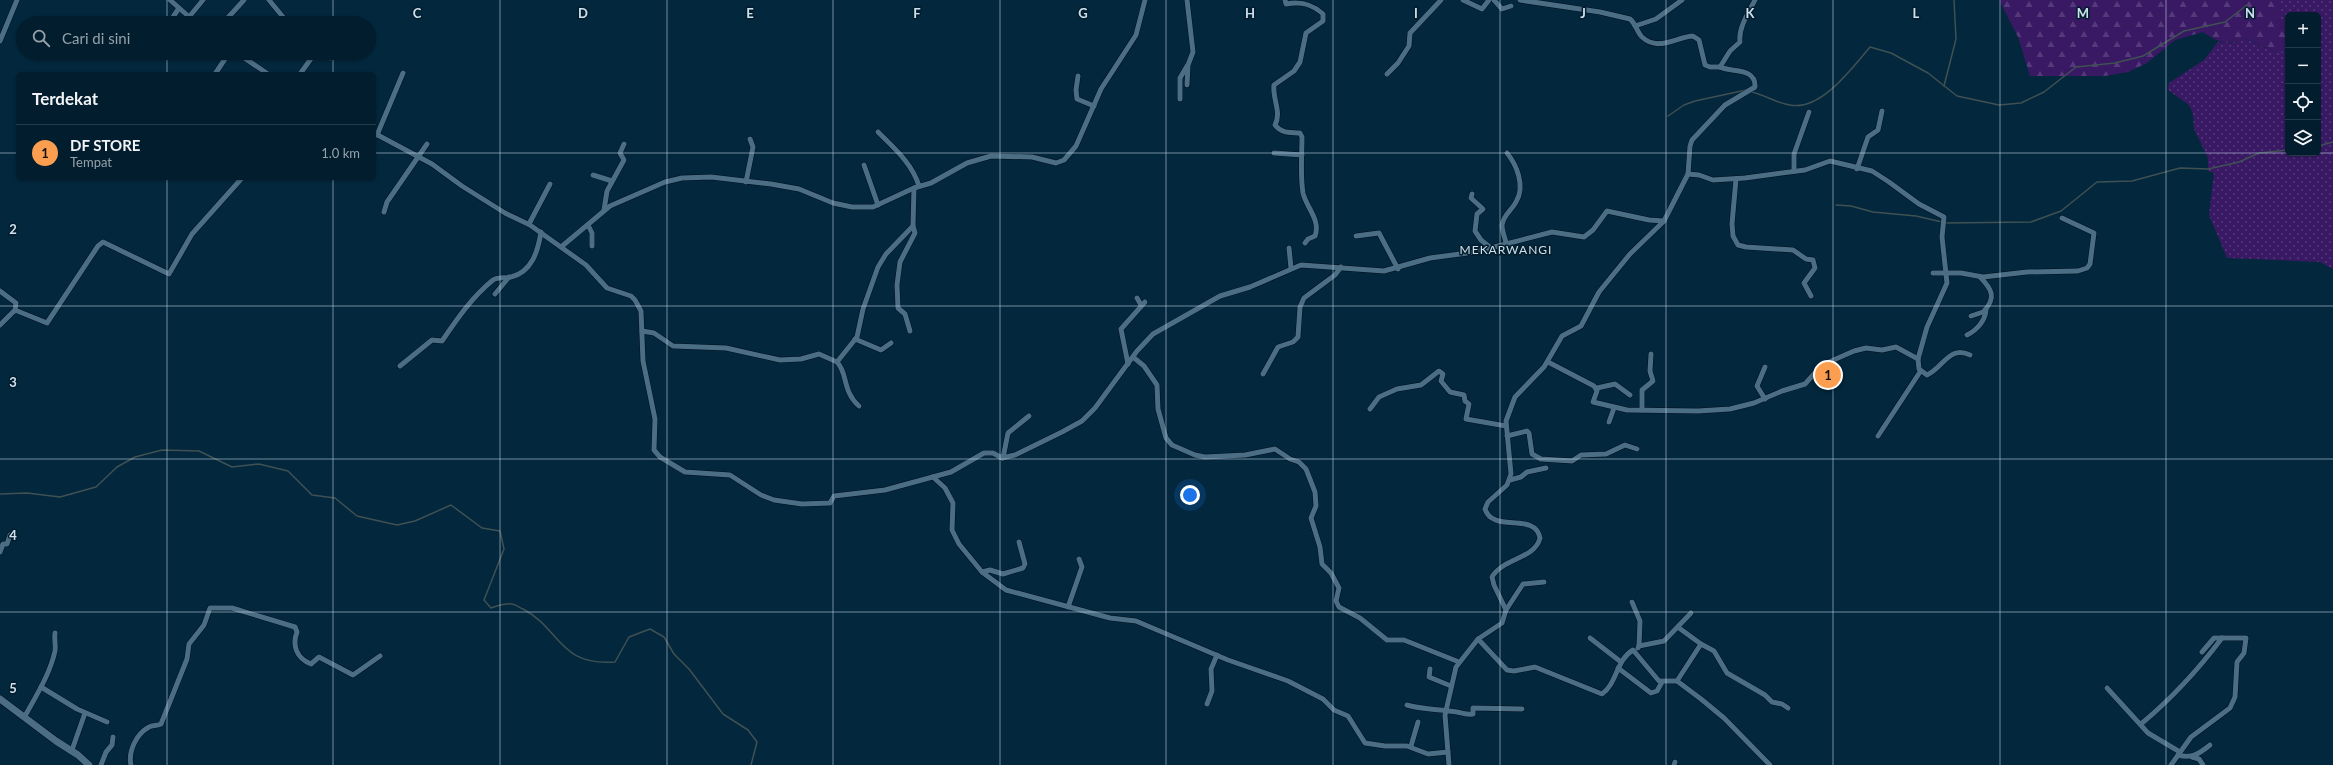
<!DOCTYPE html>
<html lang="id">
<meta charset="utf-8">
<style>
body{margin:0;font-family:Lato,sans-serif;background:#0c2635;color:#f1f3f6}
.controls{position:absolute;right:12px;top:12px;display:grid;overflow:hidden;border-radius:6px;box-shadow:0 1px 3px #0004}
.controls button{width:36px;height:36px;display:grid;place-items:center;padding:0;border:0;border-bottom:1px solid #233b49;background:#021d2d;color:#f1f3f6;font:20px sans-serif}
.you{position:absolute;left:1190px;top:495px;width:14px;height:14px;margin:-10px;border:3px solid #fff;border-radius:50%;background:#1a73e8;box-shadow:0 0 0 6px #1a73e833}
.badge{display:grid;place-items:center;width:26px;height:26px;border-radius:50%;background:#fb9e50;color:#111;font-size:13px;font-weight:700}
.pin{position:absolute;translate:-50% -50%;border:2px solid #fff;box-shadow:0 1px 4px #0006}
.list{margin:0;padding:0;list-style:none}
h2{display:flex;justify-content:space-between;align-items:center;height:52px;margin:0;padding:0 16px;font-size:17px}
h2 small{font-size:13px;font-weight:400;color:#96a2aa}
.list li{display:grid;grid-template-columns:26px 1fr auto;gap:12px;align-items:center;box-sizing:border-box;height:56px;padding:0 16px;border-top:1px solid #233b49}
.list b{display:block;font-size:15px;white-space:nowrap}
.list p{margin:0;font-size:13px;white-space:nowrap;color:#96a2aa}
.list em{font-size:13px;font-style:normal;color:#96a2aa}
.icon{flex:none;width:22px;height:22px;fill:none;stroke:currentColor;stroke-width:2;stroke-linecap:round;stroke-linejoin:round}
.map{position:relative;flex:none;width:2333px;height:765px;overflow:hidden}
.search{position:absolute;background:#021d2d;box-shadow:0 1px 3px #0004;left:16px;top:16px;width:360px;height:44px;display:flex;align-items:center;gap:10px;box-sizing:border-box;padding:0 14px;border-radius:22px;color:#96a2aa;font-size:15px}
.panel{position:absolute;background:#021d2d;box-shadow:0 1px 3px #0004;left:16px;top:72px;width:360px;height:108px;border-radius:6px}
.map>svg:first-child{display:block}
.grass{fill:url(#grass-dots)}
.forest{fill:url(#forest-firs)}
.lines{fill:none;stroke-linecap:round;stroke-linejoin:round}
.stream{stroke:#3f5153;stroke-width:1.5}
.street-casing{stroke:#000f1e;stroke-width:6}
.secondary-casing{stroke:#000f1e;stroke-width:8}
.street{stroke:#4b6e85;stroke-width:5}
.secondary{stroke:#4b6e85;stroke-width:7}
.grid{fill:none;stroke:#cde0ee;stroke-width:1;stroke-opacity:0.55}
.labels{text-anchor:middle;stroke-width:3;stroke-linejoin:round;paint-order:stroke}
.quarter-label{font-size:12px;letter-spacing:1px;fill:#cde0ee;stroke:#031d2d}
.grid-label{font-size:13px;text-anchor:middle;font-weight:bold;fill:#cde0ee;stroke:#031d2d;stroke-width:3;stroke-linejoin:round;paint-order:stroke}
</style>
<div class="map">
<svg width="2333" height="765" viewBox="0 0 2333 765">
<defs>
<pattern id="grass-dots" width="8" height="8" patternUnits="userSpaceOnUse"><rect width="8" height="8" fill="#391964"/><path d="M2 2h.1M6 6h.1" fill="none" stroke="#543a7a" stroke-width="1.8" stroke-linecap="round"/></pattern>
<pattern id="forest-firs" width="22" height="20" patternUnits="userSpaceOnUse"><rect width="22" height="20" fill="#391964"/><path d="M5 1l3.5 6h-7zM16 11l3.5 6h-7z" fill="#543a7a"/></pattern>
</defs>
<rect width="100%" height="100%" fill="#03273c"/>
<path class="grass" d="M2281,0H2333V269L2320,262L2227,258L2209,215L2214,173L2208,171V158L2194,129L2193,114L2189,105L2168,90L2169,83L2204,60L2218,42L2232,43L2242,38C2256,42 2275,55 2288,53V153H2318V15H2288V30C2276,22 2277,13 2281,0Z"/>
<path class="forest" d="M1999,0H2281C2278,13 2276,22 2288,30V53C2275,55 2257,42 2243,38C2226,47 2217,41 2203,32L2175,40L2147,63L2128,72L2105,76H2030L2018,37Z"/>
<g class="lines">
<g class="stream">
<polyline points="1944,86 1956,39 1954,0"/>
<path d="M1752,92C1765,95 1776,103 1790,105C1821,111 1852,68 1870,47L1891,53L1928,73L1957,96L1999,105L2021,103L2044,92L2076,67L2115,63L2143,56L2184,31L2225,22L2247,5"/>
<polyline points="1668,116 1684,105 1695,101 1746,90"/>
<polyline points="2318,146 2333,142"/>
<polyline points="1836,205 1851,206 1873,212 1916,216 1942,222"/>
<polyline points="1945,223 2031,222 2061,211 2097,182 2132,181 2180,168 2208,169 2239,162 2259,153 2288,150"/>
<path d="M0,494L27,493L60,497L96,487L117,467L135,457L162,450L199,451L232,467L259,464L288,471L312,495L335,498L357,516L397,525L415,521L451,505L482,528L500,531L504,549L484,600L491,608C497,606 506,603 512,604C515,604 520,608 523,609C561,629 558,666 615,662L629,637L650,629L664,637L674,654L689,669L723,714L748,730L757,742L751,765"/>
</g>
<g class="street-casing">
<g id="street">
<polyline points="170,0 196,23"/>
<polyline points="269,0 288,23"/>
<path d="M1285,0L1286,4C1301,1 1312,4 1323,14V21L1306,33L1300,62L1294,71L1274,85C1272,98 1282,112 1275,125C1282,134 1290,132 1300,133L1302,137C1302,154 1300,175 1303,193C1306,207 1321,220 1315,236L1308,239L1305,243"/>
<polyline points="1463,0 1482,9 1489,0"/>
<polyline points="1494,0 1502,9 1511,6"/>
<path d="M1520,0L1600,12L1630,19C1636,24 1637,32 1642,37C1658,52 1676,37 1693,36L1699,40L1705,65L1710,67H1720"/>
<polyline points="189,17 203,0"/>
<polyline points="169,23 179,8"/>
<polyline points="223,23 244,0"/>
<polyline points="1635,26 1656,19 1682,0"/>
<polyline points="0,41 17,0"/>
<polyline points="237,53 268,74"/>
<polyline points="322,53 330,58"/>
<polyline points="215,74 229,53"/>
<polyline points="300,74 315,53"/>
<polyline points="1387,74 1398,63 1409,46 1410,33 1441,0"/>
<polyline points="1078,76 1076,90 1077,99 1094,106"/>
<polyline points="1187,85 1188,65 1193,52 1187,0"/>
<polyline points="1180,99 1180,78 1187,66"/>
<path d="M878,132C894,148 912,163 919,186"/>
<path d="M374,133L432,164L462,186L505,213L530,225L586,265L607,288L631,296L635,300L641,311L643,361L655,419L654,450L660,457L685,472L730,475L761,495L774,500L802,504L830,503L834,496L885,490L951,472L984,453H993L1002,458L1015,455L1062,432L1082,421L1095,408L1137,351L1153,334L1220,296L1250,287L1301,265L1384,271L1430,258L1475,252L1552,232L1584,237L1593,230L1607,211L1649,220L1664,221L1688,174L1690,146L1692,140L1725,105L1755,87C1756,67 1732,73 1720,67L1730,51L1740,42C1738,28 1749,12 1755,0"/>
<polyline points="377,135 403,73"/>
<polyline points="1274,153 1302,155"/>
<polyline points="864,165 878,205"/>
<polyline points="1857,169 1868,137 1878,130 1882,111"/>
<polyline points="1794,171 1794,154 1809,112"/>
<polyline points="593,175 612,181"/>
<polyline points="1736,179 1732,224 1733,236 1738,245 1746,247 1793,250 1806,259 1813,260 1815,268 1804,283 1811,296"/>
<polyline points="746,182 753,147 750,139"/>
<polyline points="1472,194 1471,198 1483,209 1477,214 1475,231 1481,240 1491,248"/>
<polyline points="604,210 607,191 624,160 620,153 624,144"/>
<polyline points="384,212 387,202 427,144"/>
<polyline points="529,224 550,184"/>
<polyline points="588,225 592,233 592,246"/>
<polyline points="1356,236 1379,233 1398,269"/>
<path d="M1506,243C1505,238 1502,231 1502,225C1503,215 1512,210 1516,202C1526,186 1516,164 1507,153"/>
<polyline points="561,247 610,206 665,182 682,178 711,177 771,184 799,189 833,203 852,207 873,207 914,188"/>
<polyline points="1289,248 1291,268"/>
<polyline points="1933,273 1961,273 1983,277 2027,272 2078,271 2087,268 2090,264 2094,233 2062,218"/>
<polyline points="0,291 16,303 15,311"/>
<polyline points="495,294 509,277"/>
<polyline points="1137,298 1141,305"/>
<path d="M1971,316L1983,312C1997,298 1992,289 1980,277"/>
<polyline points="0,325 15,310 47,323 98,246 103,242 169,274 192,234 242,178"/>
<polyline points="642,331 654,333 673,346 726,348 780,360 801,359 819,354 837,362 857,337 863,309 878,267 886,254 913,226 914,188 931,183 967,163 991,156 1032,157 1056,163 1064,160 1076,146 1101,89 1136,35 1145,0"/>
<polyline points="910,331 905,314 898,308 897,285 900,262 915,233 913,226"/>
<path d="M1967,335C1977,330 1985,321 1986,310"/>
<polyline points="855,339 881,350 891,343"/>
<polyline points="1133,357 1144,366 1157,385 1158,409 1166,438 1172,445 1195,455 1205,457 1245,455 1275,449 1290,459 1299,462 1306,469 1315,492 1316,506 1311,518 1320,547 1322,564 1331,573 1339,588 1336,601 1339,607 1360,618 1387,640 1404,640 1459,662"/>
<path d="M1918,359L1919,369L1927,375C1943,368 1949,345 1970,355"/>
<path d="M837,362C848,373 842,391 859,406"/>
<polyline points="1548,362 1594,386 1597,391 1593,402 1627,410 1698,411 1730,409 1754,403 1782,391 1805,384 1822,365 1854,351 1866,348 1882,350 1896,347 1918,359 1927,327 1947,283 1942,237 1944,217 1919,204 1889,182 1872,171 1830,161 1805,170 1745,178 1713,180 1699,175 1688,174"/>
<polyline points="1128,364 1121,329 1145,302"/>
<path d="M400,366L432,340L442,341C457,319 472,297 493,280C499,276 505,279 511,277C532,272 538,251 541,232"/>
<polyline points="1263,374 1278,347 1293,342 1298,337 1300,307 1304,298 1335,275 1341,267"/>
<polyline points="1597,388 1615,384 1630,395"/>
<polyline points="1765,399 1757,386 1765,367"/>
<polyline points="1370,409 1379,397 1397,389 1421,385 1439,371 1443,374 1441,381 1450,392 1464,395 1465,401 1469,404 1466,419 1506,426"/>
<polyline points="1642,410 1642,390 1653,381 1650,371 1651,354"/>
<polyline points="1609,422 1614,408"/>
<polyline points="1507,436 1527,431 1529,433 1532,454 1541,459 1572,461 1581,455 1606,454 1625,445 1637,449"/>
<polyline points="1878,436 1920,372"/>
<polyline points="1003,458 1008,433 1029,416"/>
<polyline points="933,477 945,488 953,503 952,530 959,544 982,572 1006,590 1110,618 1136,621 1228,660 1288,681 1323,699 1334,710 1348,716 1365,743 1385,746 1407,746 1428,754 1448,752"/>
<polyline points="1510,480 1521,477 1527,472 1546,468"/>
<polyline points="0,552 3,544 7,544 10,535 14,533"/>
<polyline points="982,572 990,570 1003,574 1023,568 1025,564 1019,542"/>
<polyline points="1632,602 1640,621 1639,646 1638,648"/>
<polyline points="1068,607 1082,567 1079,559"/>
<path d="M1506,610L1494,585L1492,577C1503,558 1535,559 1540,538C1535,511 1493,534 1485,509L1488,502L1507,485L1511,474L1506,421L1515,397L1544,367L1562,336L1581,326L1599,292L1630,254L1664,221"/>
<polyline points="1590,638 1621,662"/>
<path d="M1478,639L1507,670L1514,671L1535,667L1602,694C1617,684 1616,660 1633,650L1659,681H1677L1701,699L1724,718L1770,765"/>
<polyline points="1701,644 1714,651 1727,673 1765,695 1772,702 1782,704 1788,708"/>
<polyline points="1639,646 1664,641 1691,613"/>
<polyline points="1618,668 1651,693 1657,691 1662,682"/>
<polyline points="1430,669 1429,677 1451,686"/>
<polyline points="1677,681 1701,644 1679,628"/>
<polyline points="41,687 77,709 107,722"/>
<polyline points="2107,688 2148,733 2180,752"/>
<polyline points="1207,704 1212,691 1211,669 1217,655"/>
<path d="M1407,705C1424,710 1440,709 1457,712C1463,713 1467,715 1473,714V708L1522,709"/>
<path d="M25,716C36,696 50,674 55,651C56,645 54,639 55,633"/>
<path d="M2141,724C2171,699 2198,670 2222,638"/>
<polyline points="1411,746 1418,722"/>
<polyline points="72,750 85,713"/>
<path d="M2178,755C2191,759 2199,754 2210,745"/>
<polyline points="2192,757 2199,759 2203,765"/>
<polyline points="101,765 106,752 112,745 113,737"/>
<path d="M131,765C128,752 136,734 149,727C152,725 157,726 161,724L187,659L189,644L204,625L210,608H232L295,627L297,632C292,645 296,658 311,664L319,657L353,675L380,656"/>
<polyline points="1449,765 1445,715 1456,667 1478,639 1502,623 1506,610 1523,584 1544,582"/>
<polyline points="1674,765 1675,762"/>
<polyline points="2171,765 2191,737 2230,708 2235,697 2237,662 2244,653 2246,638 2214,638 2202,652"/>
</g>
</g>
<g class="secondary-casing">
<polyline id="secondary" points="0,699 56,741 78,755 89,765"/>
</g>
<use href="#street" class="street"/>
<use href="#secondary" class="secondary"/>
</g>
<path class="grid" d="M167,0V23M333,0V23M500,0V765M667,0V765M833,0V765M1000,0V765M1166,0V765M1333,0V765M1500,0V765M1666,0V765M1833,0V765M2000,0V765M2166,0V765M167,53V74M333,53V74M0,153H18M374,153H2288M2288,153H2318M2318,153H2333M167,178V765M333,178V765M0,306H2333M0,459H2333M0,612H2333"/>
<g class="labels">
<g class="quarter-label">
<text x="1506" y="254">MEKARWANGI</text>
</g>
</g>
<g class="grid-label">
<text x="417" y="18">C</text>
<text x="583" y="18">D</text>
<text x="750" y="18">E</text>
<text x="917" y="18">F</text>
<text x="1083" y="18">G</text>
<text x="1250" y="18">H</text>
<text x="1416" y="18">I</text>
<text x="1583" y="18">J</text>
<text x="1750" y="18">K</text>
<text x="1916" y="18">L</text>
<text x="2083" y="18">M</text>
<text x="2250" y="18">N</text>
<text x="13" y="234">2</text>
<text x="13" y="387">3</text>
<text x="13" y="540">4</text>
<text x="13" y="693">5</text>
</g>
</svg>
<div class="controls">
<button>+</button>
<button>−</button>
<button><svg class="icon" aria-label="locate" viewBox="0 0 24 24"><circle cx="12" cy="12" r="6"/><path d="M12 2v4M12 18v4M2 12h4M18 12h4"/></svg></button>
<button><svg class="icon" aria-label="layers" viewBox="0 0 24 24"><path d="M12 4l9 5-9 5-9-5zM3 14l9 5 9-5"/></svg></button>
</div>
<div class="you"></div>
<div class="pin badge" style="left:1828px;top:375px">1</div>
<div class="search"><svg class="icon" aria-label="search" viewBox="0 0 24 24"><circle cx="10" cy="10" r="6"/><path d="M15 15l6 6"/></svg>Cari di sini</div>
<section class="panel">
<h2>Terdekat<small></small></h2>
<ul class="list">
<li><span class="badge">1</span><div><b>DF STORE</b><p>Tempat</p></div><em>1.0 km</em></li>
</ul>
</section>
</div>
